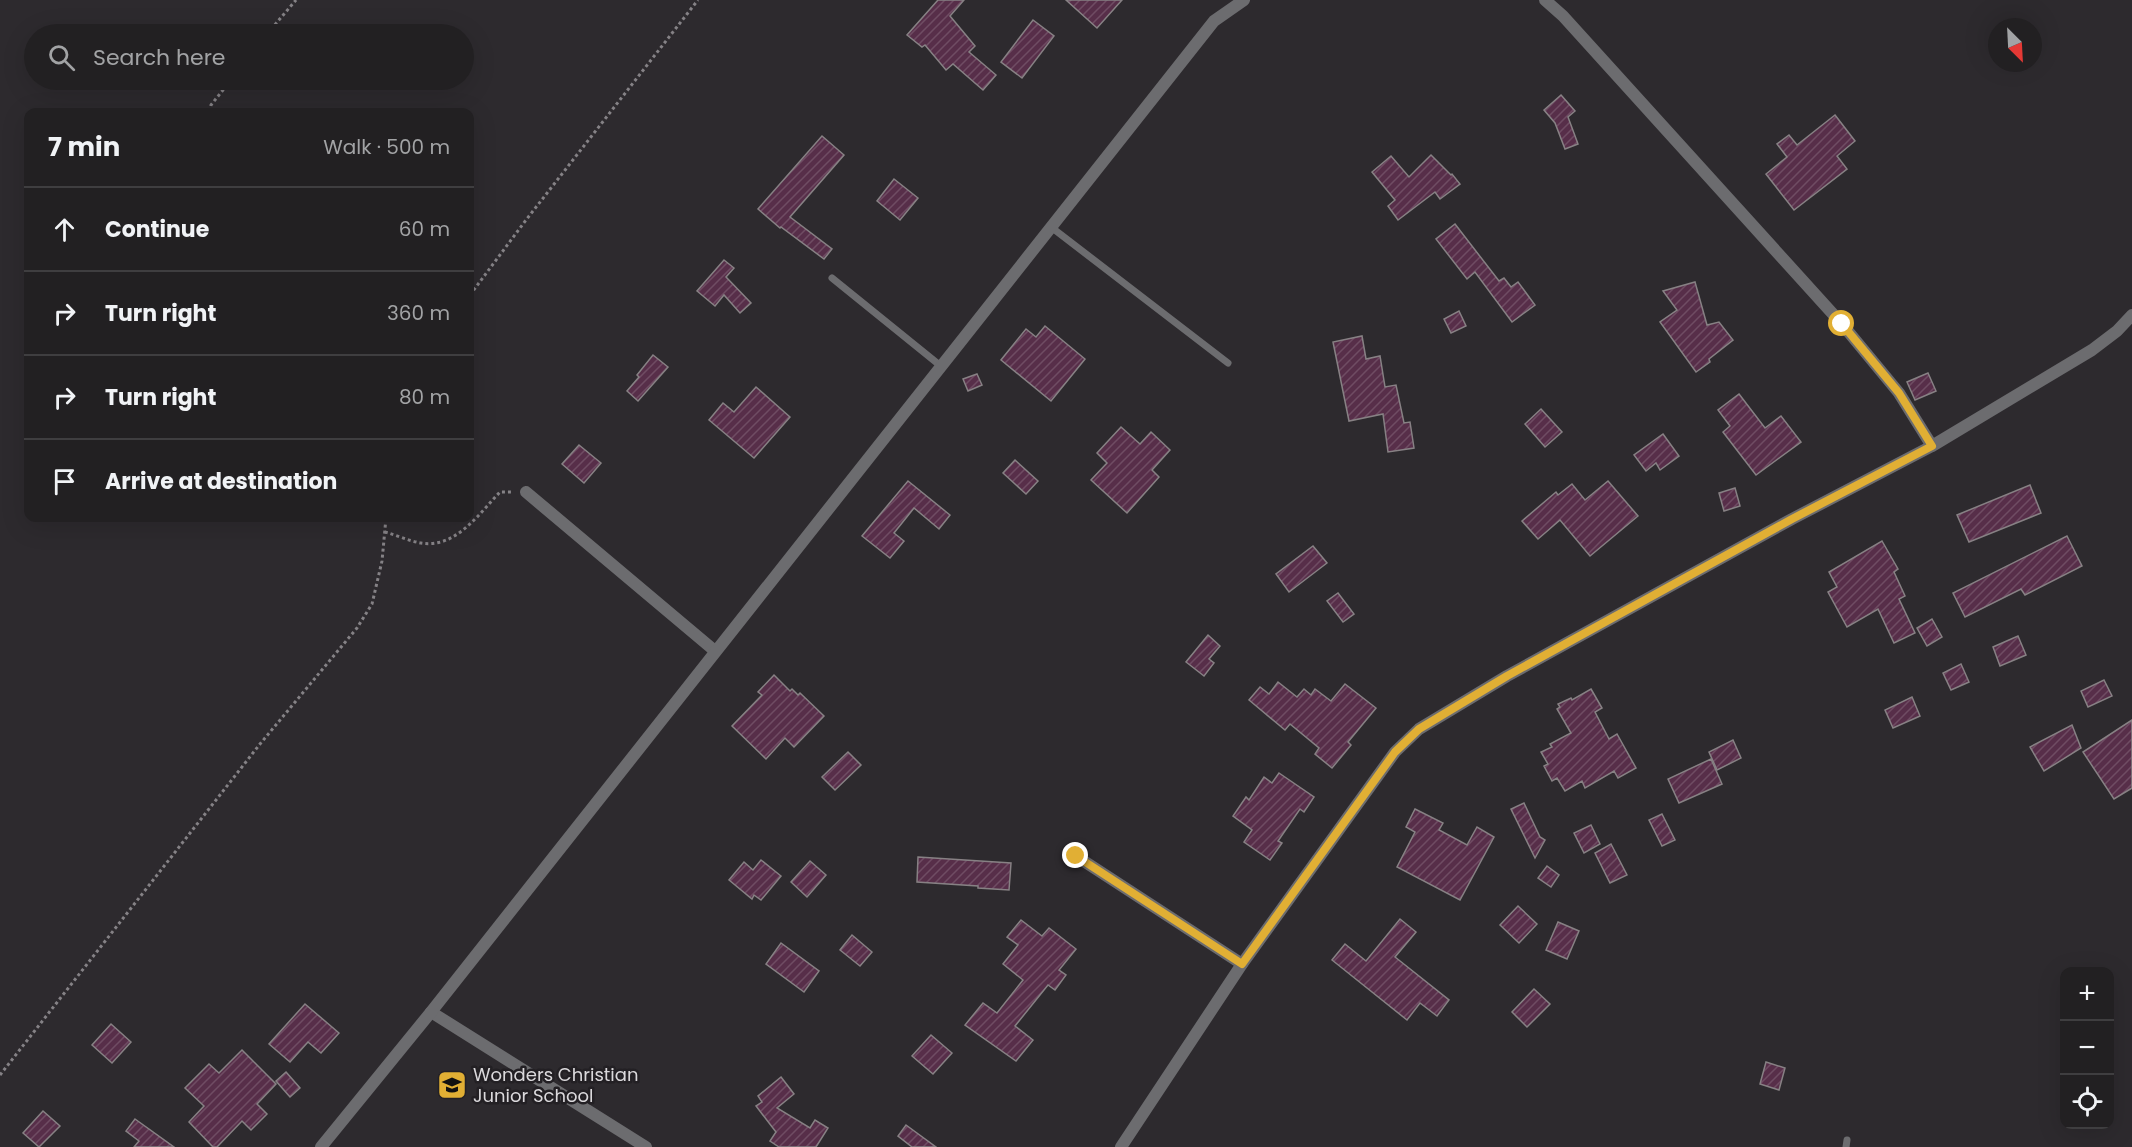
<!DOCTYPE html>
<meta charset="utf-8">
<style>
body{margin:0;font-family:Poppins,sans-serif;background:#2a282a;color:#f1f3f6}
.controls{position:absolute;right:18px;bottom:18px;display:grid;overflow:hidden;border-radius:12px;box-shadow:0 6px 24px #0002}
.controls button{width:54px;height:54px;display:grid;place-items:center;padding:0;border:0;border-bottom:2px solid #3f3e40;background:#222022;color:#f1f3f6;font:30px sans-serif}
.compass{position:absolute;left:1988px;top:18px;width:54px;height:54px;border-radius:50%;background:#222022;box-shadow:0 6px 24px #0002;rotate:156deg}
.stop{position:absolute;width:18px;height:18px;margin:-14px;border:4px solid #e1af34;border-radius:50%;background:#fff}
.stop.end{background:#e1af34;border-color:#fff;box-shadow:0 2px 6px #0008}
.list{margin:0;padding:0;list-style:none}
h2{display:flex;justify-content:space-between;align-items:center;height:78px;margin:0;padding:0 24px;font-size:26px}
h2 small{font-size:20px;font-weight:400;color:#a2a3a5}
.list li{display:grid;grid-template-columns:39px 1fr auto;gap:18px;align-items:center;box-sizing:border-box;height:84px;padding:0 24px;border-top:2px solid #3f3e40}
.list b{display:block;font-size:22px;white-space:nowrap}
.list em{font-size:20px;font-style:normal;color:#a2a3a5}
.icon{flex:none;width:33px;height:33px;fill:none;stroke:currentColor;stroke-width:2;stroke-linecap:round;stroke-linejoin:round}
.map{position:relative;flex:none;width:2132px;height:1147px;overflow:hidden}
.search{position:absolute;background:#222022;box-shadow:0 6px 24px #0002;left:24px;top:24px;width:450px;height:66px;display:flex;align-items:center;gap:15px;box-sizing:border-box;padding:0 21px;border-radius:33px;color:#a2a3a5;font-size:22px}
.panel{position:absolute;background:#222022;box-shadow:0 6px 24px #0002;left:24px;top:108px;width:450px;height:414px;border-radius:12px}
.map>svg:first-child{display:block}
.building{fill:url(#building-hatch);stroke:#878184;stroke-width:1.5}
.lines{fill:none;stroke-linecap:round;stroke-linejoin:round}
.path{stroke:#858286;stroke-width:3;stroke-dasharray:3 3;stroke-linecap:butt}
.service{stroke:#6c6c6f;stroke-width:7}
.minor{stroke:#6c6c6f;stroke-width:12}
.tertiary{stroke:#6c6c6f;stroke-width:12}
.route{stroke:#e1af34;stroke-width:8}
.labels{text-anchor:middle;stroke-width:5;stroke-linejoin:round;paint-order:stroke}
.poi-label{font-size:18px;fill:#dbd9dc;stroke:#232024;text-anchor:start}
</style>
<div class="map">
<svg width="2132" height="1147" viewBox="0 0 2132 1147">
<defs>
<pattern id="building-hatch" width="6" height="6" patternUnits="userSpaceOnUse" patternTransform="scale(1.5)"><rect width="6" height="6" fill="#572e49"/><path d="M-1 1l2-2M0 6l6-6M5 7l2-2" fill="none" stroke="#6f4c63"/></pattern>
</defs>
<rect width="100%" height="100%" fill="#2d2a2e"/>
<g class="building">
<polygon points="938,0 964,0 950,16 975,46 969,52 996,75 983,90 953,64 946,70 925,45 922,47 907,35"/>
<polygon points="1066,0 1122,0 1097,28"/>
<polygon points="1033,20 1054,36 1022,78 1001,62"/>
<polygon points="1561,95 1575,111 1568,117 1578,144 1565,149 1555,123 1544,110"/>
<polygon points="1835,115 1855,141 1837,156 1847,169 1794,210 1766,174 1787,157 1777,144 1789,135 1797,145"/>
<polygon points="822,136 844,155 790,217 832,249 824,259 781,227 780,228 758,209"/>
<polygon points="1431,155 1451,175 1452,174 1460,184 1440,199 1435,192 1398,220 1388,206 1395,200 1372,172 1391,156 1409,177"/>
<polygon points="894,179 918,198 900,220 877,201"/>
<polygon points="1455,224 1499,281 1504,278 1511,287 1518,282 1535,305 1512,322 1475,272 1467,279 1436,239"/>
<polygon points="724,260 734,268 726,277 751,303 740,313 724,295 715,306 697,291"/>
<polygon points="1695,282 1707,325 1719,322 1733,340 1709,359 1710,362 1696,372 1660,322 1677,310 1663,291"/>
<polygon points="1459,311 1466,326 1451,333 1444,319"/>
<polygon points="1045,326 1085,359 1051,401 1001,360 1026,329 1036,337"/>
<polygon points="1362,336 1366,359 1380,356 1385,387 1396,385 1404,423 1410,422 1414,448 1388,452 1383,414 1349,421 1333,342"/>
<polygon points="653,355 668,367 638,401 627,391 639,377 637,375"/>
<polygon points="1928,373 1936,391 1915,400 1907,382"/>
<polygon points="977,374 982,385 968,391 963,379"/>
<polygon points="756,387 790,417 754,458 709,420 723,403 734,412"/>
<polygon points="1739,394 1765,428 1781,416 1801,442 1756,475 1723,432 1730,426 1718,410"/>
<polygon points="1541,409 1562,432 1545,447 1525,424"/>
<polygon points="1121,427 1140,444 1151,432 1170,450 1152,470 1159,477 1127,513 1091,480 1107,463 1097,453"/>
<polygon points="1663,434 1679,456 1660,470 1656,463 1646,471 1634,455"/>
<polygon points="579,445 601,463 584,483 562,464"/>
<polygon points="1015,460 1038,481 1026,494 1003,473"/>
<polygon points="908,481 950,515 939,529 914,508 894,533 904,541 890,558 862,536"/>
<polygon points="1608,481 1638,516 1590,556 1560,520 1538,539 1522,521 1556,492 1558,495 1572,484 1585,500"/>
<polygon points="2030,485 2041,513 1969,542 1957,515"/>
<polygon points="1735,488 1740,506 1724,511 1719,493"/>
<polygon points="2067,536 2082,566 2025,595 2021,589 1965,617 1953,593"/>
<polygon points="1882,541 1898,569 1894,572 1905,596 1899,599 1915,633 1894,643 1878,609 1847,627 1828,592 1837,587 1829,572"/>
<polygon points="1313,546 1327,563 1289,592 1276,574"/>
<polygon points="1338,593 1354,614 1343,622 1327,601"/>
<polygon points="1932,619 1942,637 1927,646 1917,628"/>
<polygon points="1208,635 1220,646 1209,659 1214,663 1204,676 1186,662"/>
<polygon points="2018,636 2026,655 2000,666 1993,647"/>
<polygon points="1961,664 1969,682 1951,690 1943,673"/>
<polygon points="774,675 790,691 792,689 798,695 800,693 824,716 794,747 785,738 766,759 732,726 762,695 758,692"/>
<polygon points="2104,680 2112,696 2088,707 2081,691"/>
<polygon points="1278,682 1297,697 1304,689 1311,695 1315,689 1331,701 1345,684 1376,708 1348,742 1351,745 1332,768 1315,754 1319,748 1290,724 1285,730 1249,700 1260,687 1269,694"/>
<polygon points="1591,689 1602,708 1595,712 1609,739 1617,734 1636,768 1618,778 1614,771 1585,788 1582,781 1565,791 1557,778 1552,781 1544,766 1548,764 1541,752 1552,747 1550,744 1571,733 1557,709 1560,707 1558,704 1571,698 1572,700"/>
<polygon points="1912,697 1920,716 1893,728 1885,710"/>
<polygon points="2132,720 2132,788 2114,799 2083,752"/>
<polygon points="2072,725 2081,748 2044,771 2030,747"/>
<polygon points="1733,740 1741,758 1717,770 1709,752"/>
<polygon points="848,752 861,765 835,790 822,777"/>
<polygon points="1711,759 1722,784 1679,803 1668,779"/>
<polygon points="1279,773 1314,797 1304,812 1300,809 1278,841 1282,843 1270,860 1244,842 1252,830 1233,816 1246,797 1249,800 1264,777 1272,783"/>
<polygon points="1524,803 1540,837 1545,840 1535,858 1511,809"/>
<polygon points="1415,809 1443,823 1439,830 1467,845 1477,827 1494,837 1460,900 1397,867 1415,832 1406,827"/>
<polygon points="1662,814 1675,840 1662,846 1649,820"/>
<polygon points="1591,825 1600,844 1584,853 1574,833"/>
<polygon points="1611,844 1627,875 1610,883 1595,853"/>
<polygon points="918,857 1011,863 1009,890 978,888 978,886 917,882"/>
<polygon points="761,860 781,876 761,900 754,895 752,899 729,880 744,862 753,870"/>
<polygon points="810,861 826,875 807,897 791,882"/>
<polygon points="1547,866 1559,875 1551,887 1538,878"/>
<polygon points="1518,906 1537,924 1519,943 1500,925"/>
<polygon points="1400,919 1416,932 1395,957 1449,1000 1437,1016 1420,1003 1407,1020 1332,960 1345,944 1366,961"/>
<polygon points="1021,920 1042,936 1049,928 1076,949 1059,970 1066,975 1055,990 1048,985 1015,1026 1033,1040 1016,1061 965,1025 983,1003 997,1013 1023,980 1003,964 1018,945 1007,937"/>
<polygon points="1558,922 1579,931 1567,959 1546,950"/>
<polygon points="852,935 872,952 860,966 840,950"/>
<polygon points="781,943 819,971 804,992 766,964"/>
<polygon points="1534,989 1550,1004 1527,1027 1512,1012"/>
<polygon points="305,1004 339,1033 321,1053 308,1042 290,1062 269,1044"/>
<polygon points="111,1024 131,1042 112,1063 92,1045"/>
<polygon points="931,1035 952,1053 933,1074 912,1056"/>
<polygon points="242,1050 276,1084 257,1104 267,1114 251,1130 242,1121 217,1147 213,1147 189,1122 204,1106 185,1088 209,1064 219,1073"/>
<polygon points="1766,1062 1785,1068 1779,1090 1760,1084"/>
<polygon points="286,1072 300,1088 290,1097 276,1081"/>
<polygon points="781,1077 794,1094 777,1108 810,1128 815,1120 828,1128 816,1147 779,1147 770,1141 776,1132 756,1106 762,1102 758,1096"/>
<polygon points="43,1111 60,1126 39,1147 23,1133"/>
<polygon points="135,1119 174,1147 134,1147 139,1141 126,1131"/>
<polygon points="906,1125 936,1147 912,1147 898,1136"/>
</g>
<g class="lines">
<g class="path">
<polyline points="267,34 296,0"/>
<polyline points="210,112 211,105 231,80"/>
<polyline points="470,295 526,220 698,0"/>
<path d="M385,532C396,535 409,541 421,543C455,549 479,514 500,492H512"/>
<polyline points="0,1075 260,744 357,628 372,604 382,561 386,518"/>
</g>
<g class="service">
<polyline points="1051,227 1228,363"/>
<polyline points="832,278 942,367"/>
<polyline points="1846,1147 1847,1140"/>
</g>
<g class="minor">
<polyline points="1545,0 1563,16 1842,324 1899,393 1932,446"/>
<polyline points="526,492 715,651"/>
<polyline points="1076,856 1242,964"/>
<polyline points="431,1012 646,1147"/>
<polyline points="321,1147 431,1012 1214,21 1244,0"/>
</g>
<polyline class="tertiary" points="1121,1147 1242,964 1395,752 1419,729 1507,676 1792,519 1932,446 2092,350 2117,331 2132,315"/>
</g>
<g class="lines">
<polyline class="route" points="1076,856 1242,964 1395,752 1419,729 1507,676 1792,519 1932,446 1899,393 1842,324"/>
</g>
<defs>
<g id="school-square" transform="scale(1.5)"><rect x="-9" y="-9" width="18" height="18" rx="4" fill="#e1af34" stroke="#232024"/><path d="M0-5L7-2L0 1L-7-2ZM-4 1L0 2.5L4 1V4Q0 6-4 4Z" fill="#111"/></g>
</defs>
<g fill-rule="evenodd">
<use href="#school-square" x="452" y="1085"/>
</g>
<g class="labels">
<g class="poi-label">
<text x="473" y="1081">Wonders Christian<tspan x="473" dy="21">Junior School</tspan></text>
</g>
</g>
</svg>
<div class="controls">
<button>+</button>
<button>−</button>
<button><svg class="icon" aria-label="locate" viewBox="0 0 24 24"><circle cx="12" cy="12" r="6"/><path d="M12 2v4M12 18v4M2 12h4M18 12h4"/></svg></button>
</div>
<svg class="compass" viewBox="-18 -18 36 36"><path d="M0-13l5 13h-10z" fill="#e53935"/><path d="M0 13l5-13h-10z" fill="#a2a3a5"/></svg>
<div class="stop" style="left:1842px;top:324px"></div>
<div class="stop end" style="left:1076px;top:856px"></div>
<div class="search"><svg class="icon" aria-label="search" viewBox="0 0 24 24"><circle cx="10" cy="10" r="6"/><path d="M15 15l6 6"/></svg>Search here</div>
<section class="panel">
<h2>7 min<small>Walk · 500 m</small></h2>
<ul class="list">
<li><svg class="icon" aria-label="ahead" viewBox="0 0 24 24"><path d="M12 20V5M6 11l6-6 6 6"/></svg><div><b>Continue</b></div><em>60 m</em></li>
<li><svg class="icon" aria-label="right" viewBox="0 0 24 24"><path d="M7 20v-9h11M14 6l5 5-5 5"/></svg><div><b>Turn right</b></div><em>360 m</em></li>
<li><svg class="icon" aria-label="right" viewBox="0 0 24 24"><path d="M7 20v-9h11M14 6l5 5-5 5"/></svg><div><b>Turn right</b></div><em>80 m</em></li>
<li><svg class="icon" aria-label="arrive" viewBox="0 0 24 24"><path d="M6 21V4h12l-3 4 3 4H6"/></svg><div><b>Arrive at destination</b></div></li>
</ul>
</section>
</div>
